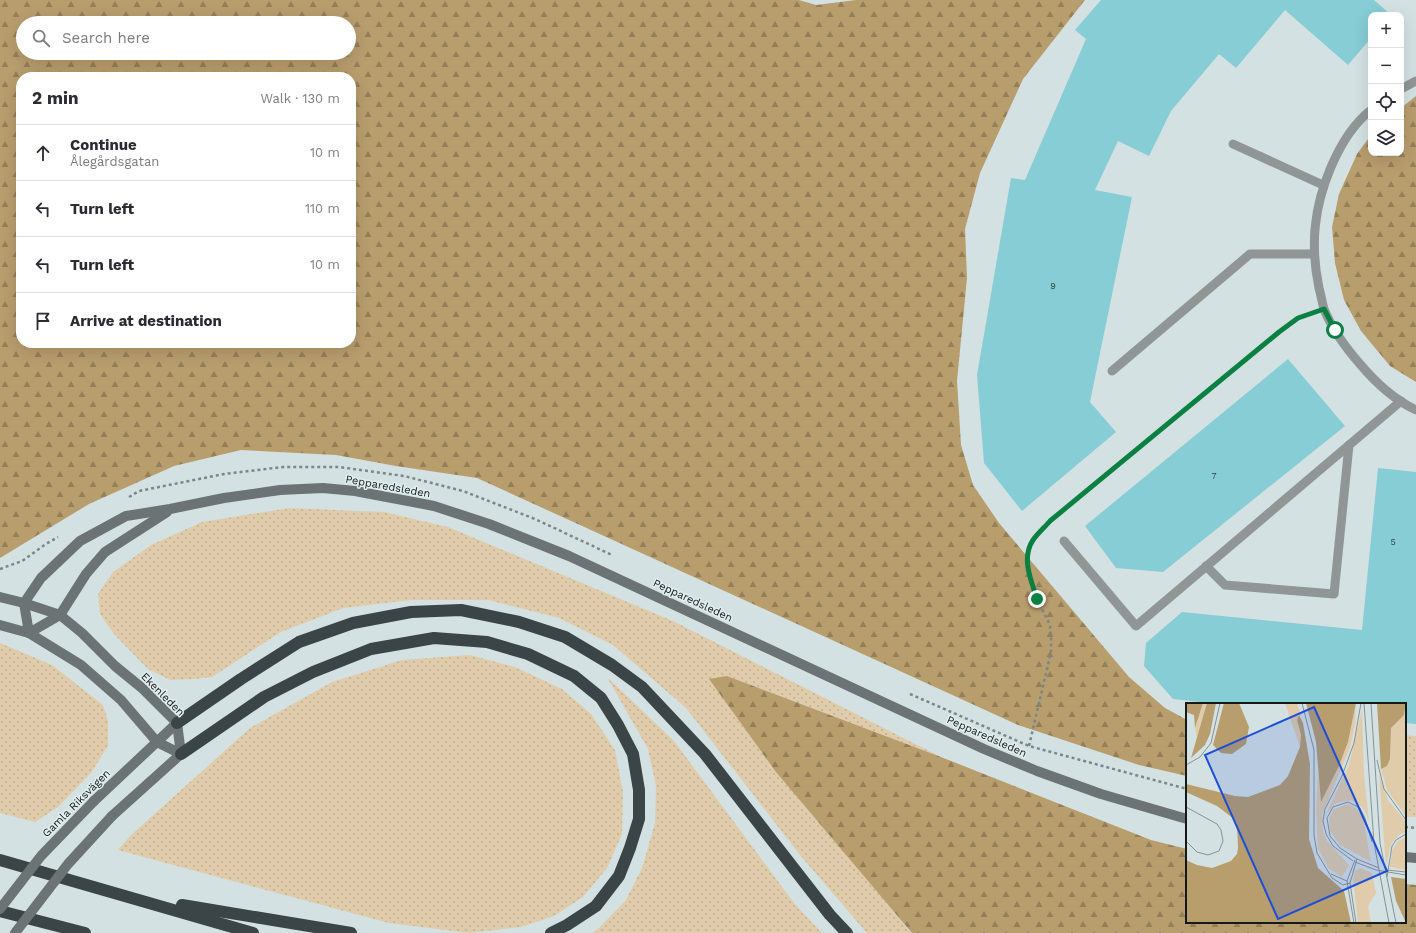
<!DOCTYPE html>
<meta charset="utf-8">
<style>
body{margin:0;font-family:"Work Sans",sans-serif;background:#f7f7f7;color:#2b2b33}
.controls{position:absolute;right:12px;top:12px;display:grid;overflow:hidden;border-radius:8px;box-shadow:0 4px 16px #0002}
.controls button{width:36px;height:36px;display:grid;place-items:center;padding:0;border:0;border-bottom:1px solid #e1e1e2;background:#fff;color:#2b2b33;font:20px sans-serif}
.stop{position:absolute;width:12px;height:12px;margin:-9px;border:3px solid #0b8043;border-radius:50%;background:#fff}
.stop.end{background:#0b8043;border-color:#fff;box-shadow:0 1px 4px #0008}
.list{margin:0;padding:0;list-style:none}
h2{display:flex;justify-content:space-between;align-items:center;height:52px;margin:0;padding:0 16px;font-size:17px}
h2 small{font-size:13px;font-weight:400;color:#7c7c81}
.list li{display:grid;grid-template-columns:26px 1fr auto;gap:12px;align-items:center;box-sizing:border-box;height:56px;padding:0 16px;border-top:1px solid #e1e1e2}
.list b{display:block;font-size:15px;white-space:nowrap}
.list p{margin:0;font-size:13px;white-space:nowrap;color:#7c7c81}
.list em{font-size:13px;font-style:normal;color:#7c7c81}
.icon{flex:none;width:22px;height:22px;fill:none;stroke:currentColor;stroke-width:2;stroke-linecap:round;stroke-linejoin:round}
.map{position:relative;flex:none;width:1416px;height:933px;overflow:hidden}
.search{position:absolute;background:#fff;box-shadow:0 4px 16px #0002;left:16px;top:16px;width:340px;height:44px;display:flex;align-items:center;gap:10px;box-sizing:border-box;padding:0 14px;border-radius:22px;color:#7c7c81;font-size:15px}
.panel{position:absolute;background:#fff;box-shadow:0 4px 16px #0002;left:16px;top:72px;width:340px;height:276px;border-radius:16px}
.map>svg:first-child{display:block}
.grass{fill:url(#grass-dots)}
.forest{fill:url(#forest-firs);fill-rule:evenodd}
.building{fill:#86cdd5}
.lines{fill:none;stroke-linecap:round;stroke-linejoin:round}
.path{stroke:#7d8687;stroke-width:2.5;stroke-dasharray:3 3;stroke-linecap:butt}
.lane{stroke:#909696;stroke-width:9}
.secondary{stroke:#6b7374;stroke-width:10}
.highway{stroke:#3b4547;stroke-width:12}
.secondary-bridge{stroke:#6b7374;stroke-width:10}
.route{stroke:#0b8043;stroke-width:5}
.labels{text-anchor:middle;stroke-width:3;stroke-linejoin:round;paint-order:stroke}
.number-label{font-size:9px;fill:#314649}
.street-label{font-size:11px;fill:#15191a;stroke:#e1eeef}
.inset-road{fill:none;stroke:#889192;stroke-width:1}
.view{fill:#1d4ed8;fill-opacity:0.15;stroke:#1d4ed8;stroke-width:2}
.inset-edge{fill:none;stroke:#15191a;stroke-width:2}
</style>
<div class="map">
<svg width="1416" height="933" viewBox="0 0 1416 933">
<defs>
<pattern id="grass-dots" width="8" height="8" patternUnits="userSpaceOnUse"><rect width="8" height="8" fill="#e0ccaa"/><path d="M2 2h.1M6 6h.1" fill="none" stroke="#bfaf92" stroke-width="1.8" stroke-linecap="round"/></pattern>
<pattern id="forest-firs" width="22" height="20" patternUnits="userSpaceOnUse"><rect width="22" height="20" fill="#b89d6d"/><path d="M5 1l3.5 6h-7zM16 11l3.5 6h-7z" fill="#947f59"/></pattern>
</defs>
<rect width="100%" height="100%" fill="#d4e1e2"/>
<g class="grass">
<polygon points="289,508 384,512 448,527 673,621 941,757 727,676 906,927 912,933 867,933 800,855 686,708 613,645 559,618 488,600 411,600 343,608 281,632 212,677 195,679 170,680 148,669 114,634 100,614 98,594 113,572 151,545 202,522"/>
<polygon points="0,643 52,665 103,705 108,721 108,746 91,773 58,807 35,822 0,813"/>
<polygon points="470,655 515,667 562,689 591,714 615,750 623,792 622,834 607,868 583,897 554,916 521,927 469,933 389,923 118,850 130,836 250,728 332,682 402,660"/>
<polygon points="607,677 674,741 794,903 822,933 592,933 599,928 626,900 642,868 655,823 656,786 648,749"/>
<polygon points="1405,735 1416,736 1416,817 1405,817"/>
</g>
<g class="forest">
<path d="M0,0H799L816,5L856,0H1085L1023,79L980,173L965,229L967,278L957,381L961,445L973,485L999,523L1129,677L1165,708L1187,720V776L1139,765L1018,725L477,478L396,466L336,455L241,450L174,466L89,504L0,558ZM23,23H349V53H23ZM21,77H351V343H21Z"/>
<polygon points="1416,96 1416,382 1390,366 1361,331 1344,300 1335,263 1332,227 1339,194 1357,154 1371,135 1371,153 1401,153 1401,108"/>
<polygon points="727,676 941,757 1151,840 1187,849 1187,922 1405,922 1405,884 1416,885 1416,933 912,933 776,772 709,679"/>
</g>
<g class="building">
<polygon points="1101,0 1374,0 1391,15 1371,15 1371,38 1348,65 1285,10 1236,68 1219,54 1171,111 1149,156 1118,141 1095,190 1132,197 1090,402 1116,432 1022,511 984,463 977,375 1011,178 1025,180 1086,39 1075,30"/>
<polygon points="1288,359 1345,426 1163,572 1116,568 1085,526"/>
<polygon points="1378,468 1416,472 1416,724 1405,723 1405,704 1219,704 1173,699 1144,666 1146,643 1182,612 1362,630"/>
</g>
<g class="lines">
<g class="path">
<polyline points="129,497 139,491 224,474 283,467 339,467 404,476 463,491 535,519 612,555"/>
<polyline points="0,569 22,561 46,544 58,537"/>
<polyline points="910,694 1029,746 1187,789"/>
<polyline points="1029,746 1051,652 1051,636 1050,625 1037,599 1028,570 1028,552 1033,539 1050,521 1279,332 1298,319 1309,314"/>
<polyline points="1405,827 1416,828"/>
</g>
<g class="lane">
<polyline points="1401,89 1416,81"/>
<path d="M1371,110C1353,124 1340,146 1331,167C1314,207 1310,245 1319,288C1321,295 1322,302 1324,309C1332,329 1346,348 1360,364C1375,382 1395,400 1416,410"/>
<polyline points="1233,144 1323,185"/>
<polyline points="1112,371 1250,254 1314,254"/>
<polyline points="1064,541 1136,626 1401,401"/>
<polyline points="1206,566 1225,585 1334,594 1349,445"/>
</g>
<g class="secondary">
<polyline points="0,597 24,603 60,615 82,633 115,666 142,688 177,723 181,754"/>
<polyline points="0,625 29,633 81,665 121,700 157,742 181,754"/>
<polyline points="29,633 24,603 41,578 80,541 126,516 170,509 224,498 280,490 323,488 355,491 434,506 489,524 569,556 984,749 1037,771 1101,794 1187,819"/>
<polyline points="29,633 60,615 86,574 105,552 167,512"/>
<polyline points="94,801 177,723"/>
<polyline points="112,816 181,754"/>
<polyline points="1405,857 1416,858"/>
</g>
<g class="highway">
<polyline points="177,723 241,679 299,642 353,623 411,612 461,610 519,622 565,637 612,665 642,687 705,754 830,915 847,933"/>
<polyline points="181,754 264,697 313,672 371,649 434,638 487,642 528,654 574,676 601,698 618,725 633,754 639,790 639,819 630,848 619,876 596,906 567,925 551,933"/>
<polyline points="0,860 253,933"/>
<polyline points="182,905 351,933"/>
<polyline points="0,911 85,933"/>
</g>
<g class="secondary-bridge">
<polyline points="0,909 41,856 94,801"/>
<polyline points="15,933 68,864 112,816"/>
</g>
</g>
<g class="lines">
<path class="route" d="M1037,599C1031,580 1021,558 1033,540C1038,533 1045,527 1050,521L1279,332L1298,318L1324,309L1335,330"/>
</g>
<g class="labels">
<g class="number-label">
<text x="1053" y="289">9</text>
<text x="1214" y="479">7</text>
<text x="1393" y="545">5</text>
</g>
<g class="street-label">
<text transform="translate(388 486) rotate(10)" y="4">Pepparedsleden</text>
<text transform="translate(693 600) rotate(25)" y="4">Pepparedsleden</text>
<text transform="translate(163 694) rotate(45)" y="4">Ekenleden</text>
<text transform="translate(987 736) rotate(24)" y="4">Pepparedsleden</text>
<text transform="translate(76 803) rotate(-45)" y="4">Gamla Riksvägen</text>
</g>
</g>
<g transform="translate(1186 703)">
<rect width="220" height="220" fill="#d4e1e2"/>
<path d="M17,0H21L11,35L9,25ZM99,0H111L115,13L113,12L111,17L115,32L114,44ZM170,0L169,22L164,45L136,112L137,129L141,138L163,162L156,174L143,166L132,145L130,106L132,68L135,99L153,63L162,39ZM220,5V113L201,87L195,66L201,63L204,56L205,25L218,12ZM176,6L178,71L183,119L178,106L165,97L150,100L140,111L163,62ZM193,71L202,97L220,119V129L213,132L205,141L200,163ZM162,101L170,105L177,114L185,159L154,142L144,128L143,115L148,106ZM220,134V167L204,164L206,148L212,138ZM174,165L186,170L190,190L182,203L185,220H172L167,176L169,168Z" fill="#e0ccaa"/>
<path d="M0,0H17L9,25L8,12L0,9ZM21,0H30L24,31L19,42L5,55ZM38,0H53L63,24L60,41L46,51L35,50L27,42ZM120,0H170L162,39L153,63L135,99L130,39ZM191,0H220L218,12L205,25L204,56L201,63L195,66ZM113,12L117,20L124,61L123,136L132,165L158,188L165,220H0V157L11,162L26,165L45,158L51,151L52,145L51,121L48,116L31,103L0,89V81L49,93L62,94L94,82L102,73L114,44L115,32L111,17ZM205,174L220,176V220L210,198Z" fill="#b89d6d"/>
<path class="inset-road" d="M116,0L128,47V132L131,150L146,175L157,182L164,180M178,0L188,140L203,220M185,0L194,140L210,220M191,57L198,86L220,117M0,62L14,54L25,40L34,0M0,104L31,121L35,127L37,138L33,148L22,152L11,149L0,138M171,156L193,165M171,156L154,145L144,133L141,115L147,104L162,99L174,105L179,115L186,139M167,158L147,143L140,131L137,118L139,106L156,73L168,40L175,0M169,159L190,167L220,172M201,167L220,169M145,171L161,178M201,174L206,143L210,137L220,131M168,220L161,178L169,157M170,220L164,180L171,156"/>
<path class="view" d="M128,4L201,168L92,216L19,52Z"/>
<rect width="220" height="220" class="inset-edge"/>
</g>
</svg>
<div class="controls">
<button>+</button>
<button>−</button>
<button><svg class="icon" aria-label="locate" viewBox="0 0 24 24"><circle cx="12" cy="12" r="6"/><path d="M12 2v4M12 18v4M2 12h4M18 12h4"/></svg></button>
<button><svg class="icon" aria-label="layers" viewBox="0 0 24 24"><path d="M12 4l9 5-9 5-9-5zM3 14l9 5 9-5"/></svg></button>
</div>
<div class="stop" style="left:1335px;top:330px"></div>
<div class="stop end" style="left:1037px;top:599px"></div>
<div class="search"><svg class="icon" aria-label="search" viewBox="0 0 24 24"><circle cx="10" cy="10" r="6"/><path d="M15 15l6 6"/></svg>Search here</div>
<section class="panel">
<h2>2 min<small>Walk · 130 m</small></h2>
<ul class="list">
<li><svg class="icon" aria-label="ahead" viewBox="0 0 24 24"><path d="M12 20V5M6 11l6-6 6 6"/></svg><div><b>Continue</b><p>Ålegårdsgatan</p></div><em>10 m</em></li>
<li><svg class="icon" aria-label="left" viewBox="0 0 24 24"><path d="M17 20v-9H6M10 6l-5 5 5 5"/></svg><div><b>Turn left</b></div><em>110 m</em></li>
<li><svg class="icon" aria-label="left" viewBox="0 0 24 24"><path d="M17 20v-9H6M10 6l-5 5 5 5"/></svg><div><b>Turn left</b></div><em>10 m</em></li>
<li><svg class="icon" aria-label="arrive" viewBox="0 0 24 24"><path d="M6 21V4h12l-3 4 3 4H6"/></svg><div><b>Arrive at destination</b></div></li>
</ul>
</section>
</div>
